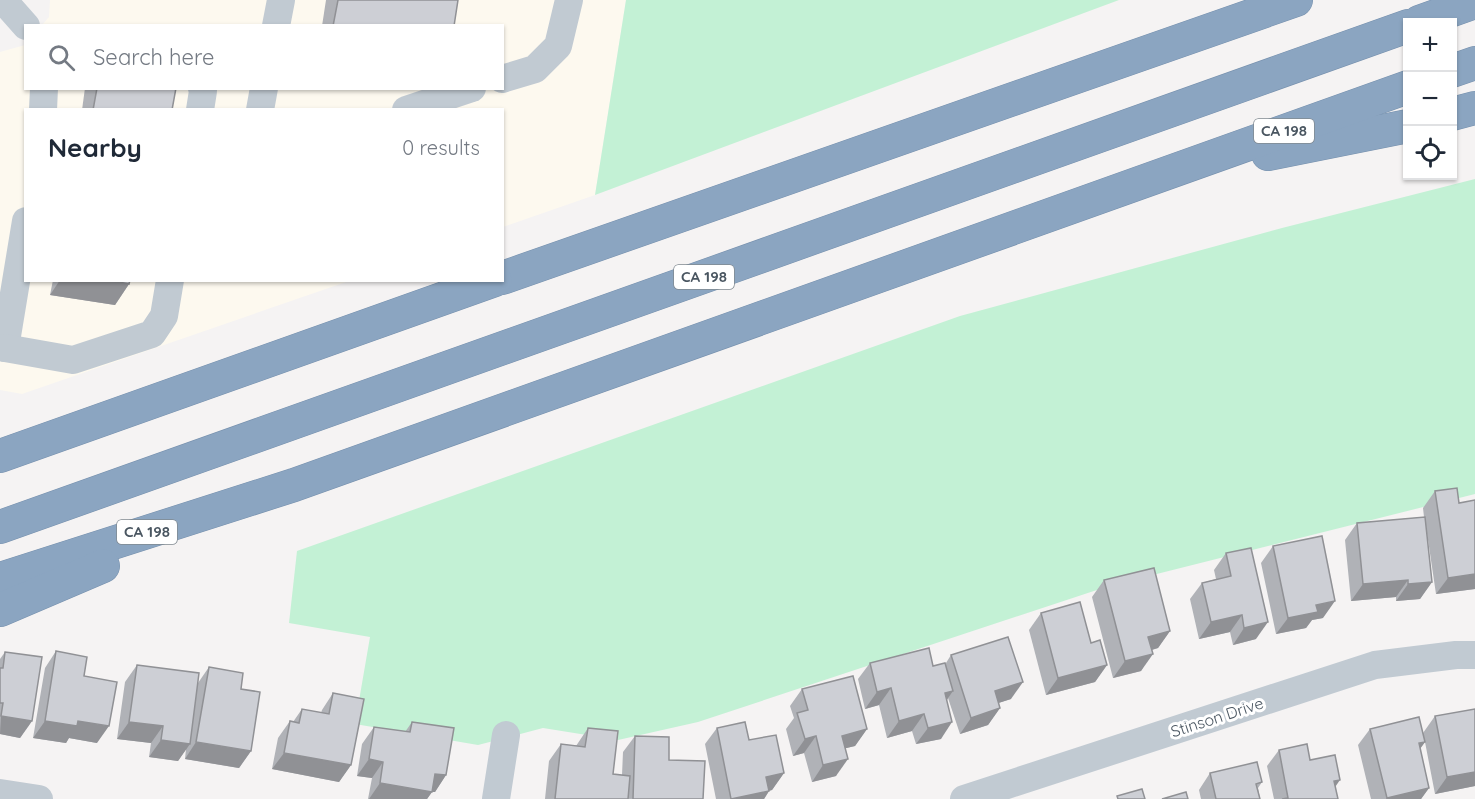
<!DOCTYPE html>
<meta charset="utf-8">
<style>
body{margin:0;font-family:Quicksand,sans-serif;background:#f2f2f3;color:#1f2937}
.controls{position:absolute;right:18px;top:18px;display:grid;overflow:hidden;border-radius:0px;box-shadow:0 2px 4px #0004}
.controls button{width:54px;height:54px;display:grid;place-items:center;padding:0;border:0;border-bottom:2px solid #e0e1e3;background:#fff;color:#1f2937;font:30px sans-serif}
.list{margin:0;padding:0;list-style:none}
h2{display:flex;justify-content:space-between;align-items:center;height:78px;margin:0;padding:0 24px;font-size:26px}
h2 small{font-size:20px;font-weight:400;color:#747a83}
.icon{flex:none;width:33px;height:33px;fill:none;stroke:currentColor;stroke-width:2;stroke-linecap:round;stroke-linejoin:round}
.map{position:relative;flex:none;width:1475px;height:799px;overflow:hidden}
.search{position:absolute;background:#fff;box-shadow:0 2px 4px #0004;left:24px;top:24px;width:480px;height:66px;display:flex;align-items:center;gap:15px;box-sizing:border-box;padding:0 21px;border-radius:0px;color:#747a83;font-size:22px}
.panel{position:absolute;background:#fff;box-shadow:0 2px 4px #0004;left:24px;top:108px;width:480px;height:174px;border-radius:0px}
.map>svg:first-child{display:block}
.commercial{fill:#fdf9ef}
.green{fill:#c3f1d5}
.lines{fill:none;stroke-linecap:round;stroke-linejoin:round}
.highway-casing{stroke:#7690ad;stroke-width:34}
.minor{stroke:#c1cad2;stroke-width:28}
.highway{stroke:#8ba5c1;stroke-width:33}
.wall{fill:#b0b2b7}
.shaded-wall{fill:#909195}
.building{fill:#cdcfd5;stroke:#909195;stroke-width:1.5}
.labels{text-anchor:middle;stroke-width:6;stroke-linejoin:round;paint-order:stroke}
.shield{fill:#fff;stroke:#808990;stroke-width:1.5}
.shield-label{font-size:15px;font-weight:bold;fill:#4a5661}
.street-label{font-size:16px;fill:#4a5661;stroke:#fff}
</style>
<div class="map">
<svg width="1475" height="799" viewBox="0 0 1475 799">
<rect width="100%" height="100%" fill="#f5f3f3"/>
<polygon class="commercial" points="50,0 626,0 595,195 503,227 502,110 26,110 26,280 349,281 22,394 0,390 0,52 25,45 26,88 502,88 502,26 42,25 49,17"/>
<g class="green">
<polygon points="626,0 1119,0 595,195"/>
<polygon points="1475,179 1475,494 1109,586 698,722 618,740 543,728 478,745 355,724 370,637 289,623 297,551 960,316 1282,228"/>
</g>
<g class="lines">
<g class="highway-casing">
<g id="highway">
<polyline points="1419,22 1475,2"/>
<polyline points="1452,71 1475,63"/>
<polyline points="1452,114 1475,108"/>
<polyline points="1268,154 1408,126"/>
<polyline points="502,278 1296,0"/>
<polyline points="0,456 495,280"/>
<polyline points="0,527 1408,26"/>
<polyline points="0,579 294,485 1408,87"/>
<polyline points="0,610 103,566"/>
</g>
</g>
<g class="minor">
<polyline points="3,0 26,26"/>
<polyline points="276,26 281,0"/>
<polyline points="502,79 535,69 558,46 569,0"/>
<polyline points="43,110 44,88"/>
<polyline points="200,110 203,91 202,88"/>
<polyline points="260,110 264,88"/>
<polyline points="406,110 472,88"/>
<polyline points="0,347 5,348 26,221"/>
<polyline points="5,348 73,360 152,334 164,316 170,280"/>
<polyline points="0,793 39,799"/>
<polyline points="496,799 506,735"/>
<polyline points="964,799 1375,665 1456,655 1475,655"/>
</g>
<use href="#highway" class="highway"/>
</g>
<g class="wall">
<polygon points="326,0 458,0 454,26 322,26"/>
<polygon points="85,88 176,88 172,110 82,110"/>
<polygon points="53,280 130,280 129,284 115,305 50,295"/>
<polygon points="1435,491 1459,503 1475,500 1475,589 1436,594 1427,533 1432,582 1420,599 1396,601 1396,597 1351,601 1345,540 1357,523 1424,517 1423,508"/>
<polygon points="1273,546 1323,618 1312,620 1306,628 1276,634 1261,563"/>
<polygon points="1226,553 1256,639 1233,645 1230,632 1199,639 1190,599 1202,583 1216,579 1214,570"/>
<polygon points="1104,580 1170,631 1158,648 1152,650 1141,671 1113,678 1092,597"/>
<polygon points="1041,613 1091,643 1107,665 1095,682 1046,695 1029,630"/>
<polygon points="56,651 84,676 97,743 69,738 66,743 33,738 45,668"/>
<polygon points="5,652 32,721 20,738 0,734 0,659"/>
<polygon points="951,655 1011,699 998,703 1000,708 988,725 960,734 948,698 947,700 941,739 916,744 912,731 887,738 879,705 865,709 858,679 870,663 933,666 946,663"/>
<polygon points="137,665 198,683 209,667 241,689 251,751 239,768 185,759 186,749 178,761 149,757 151,743 117,739 125,682"/>
<polygon points="802,689 867,729 855,746 846,748 836,776 812,782 804,753 793,756 786,729 794,718 790,706"/>
<polygon points="333,693 351,765 339,782 272,769 278,738 290,721 293,722 302,709 321,713 322,710"/>
<polygon points="1435,716 1475,786 1435,794 1425,742 1420,749 1429,788 1421,799 1371,799 1358,745 1370,729 1423,733"/>
<polygon points="412,722 446,775 435,792 432,792 427,799 368,799 372,778 357,776 362,744 374,727 405,732"/>
<polygon points="588,728 613,774 622,775 623,752 635,736 669,760 703,799 545,799 549,761 561,744 576,746"/>
<polygon points="717,728 749,740 784,773 772,790 769,791 764,799 716,799 705,744"/>
<polygon points="1279,750 1335,787 1338,799 1274,799 1267,766"/>
<polygon points="1210,773 1262,782 1258,788 1260,799 1201,799 1199,790"/>
</g>
<g class="shaded-wall">
<polygon points="60,280 109,280 129,284 115,305 50,295"/>
<polygon points="1475,574 1475,589 1436,594 1448,578"/>
<polygon points="1408,580 1396,597 1351,601 1363,584"/>
<polygon points="1432,582 1420,599 1396,601 1408,584"/>
<polygon points="1335,601 1323,618 1312,620 1306,628 1276,634 1288,618 1316,605"/>
<polygon points="1242,615 1230,632 1199,639 1211,622"/>
<polygon points="1268,622 1256,639 1233,645 1244,628"/>
<polygon points="1170,631 1158,648 1137,654 1148,637"/>
<polygon points="1153,654 1141,671 1113,678 1125,661"/>
<polygon points="1107,665 1095,682 1046,695 1058,678"/>
<polygon points="1023,682 1011,699 983,708 995,691"/>
<polygon points="891,688 879,705 865,709 877,692"/>
<polygon points="953,691 941,708 945,693"/>
<polygon points="1000,708 988,725 960,734 971,718"/>
<polygon points="924,714 912,731 887,738 899,721"/>
<polygon points="1,716 32,721 20,738 0,734"/>
<polygon points="45,721 78,721 109,726 97,743 69,738 66,743 33,738"/>
<polygon points="129,722 163,726 151,743 117,739"/>
<polygon points="952,722 941,739 916,744 928,728"/>
<polygon points="867,729 855,746 830,752 842,736"/>
<polygon points="816,736 804,753 793,756 805,739"/>
<polygon points="161,740 190,744 178,761 149,757"/>
<polygon points="196,742 251,751 239,768 185,759"/>
<polygon points="1425,742 1413,758 1419,743"/>
<polygon points="284,753 351,765 339,782 272,769"/>
<polygon points="369,759 383,762 372,778 357,776"/>
<polygon points="848,759 836,776 812,782 823,765"/>
<polygon points="1475,772 1475,786 1435,794 1447,777"/>
<polygon points="784,773 772,790 754,794 766,777"/>
<polygon points="435,774 446,775 435,792 432,792 427,799 369,799 380,783"/>
<polygon points="1340,780 1328,797 1334,781"/>
<polygon points="1429,788 1421,799 1386,799 1387,798"/>
<polygon points="769,791 764,799 731,799"/>
</g>
<g class="building">
<polygon points="338,0 458,0 454,26 333,26"/>
<polygon points="97,88 176,88 172,110 93,110"/>
<polygon points="109,280 130,280 129,284"/>
<polygon points="1457,488 1459,503 1475,500 1475,574 1448,578 1435,491"/>
<polygon points="1425,517 1432,582 1408,584 1408,580 1363,584 1357,523"/>
<polygon points="1322,536 1335,601 1316,605 1318,612 1288,618 1273,546"/>
<polygon points="1251,548 1268,622 1244,628 1242,615 1211,622 1202,583 1231,576 1226,553"/>
<polygon points="1154,568 1170,631 1148,637 1153,654 1125,661 1104,580"/>
<polygon points="1080,602 1091,643 1100,640 1107,665 1058,678 1041,613"/>
<polygon points="1008,637 1023,682 995,691 1000,708 971,718 951,655"/>
<polygon points="929,648 933,666 945,663 953,691 945,693 952,722 928,728 924,714 899,721 891,688 877,692 870,663"/>
<polygon points="56,651 87,657 84,676 117,682 109,726 78,721 77,726 45,721"/>
<polygon points="5,652 42,657 32,721 1,716 3,703 0,703 0,668 3,668"/>
<polygon points="137,665 199,673 190,744 161,740 163,726 129,722"/>
<polygon points="209,667 243,673 241,689 260,692 251,751 196,742"/>
<polygon points="853,676 867,729 842,736 848,759 823,765 816,736 805,739 797,713 808,710 802,689"/>
<polygon points="333,693 364,699 351,765 284,753 290,721 299,723 302,709 329,714"/>
<polygon points="1475,709 1475,772 1447,777 1435,716"/>
<polygon points="1419,717 1425,742 1419,743 1429,788 1387,798 1370,729"/>
<polygon points="412,722 454,728 446,775 435,774 432,792 380,783 383,762 369,759 374,727 410,732"/>
<polygon points="745,722 749,740 776,735 784,773 766,777 769,791 731,799 717,728"/>
<polygon points="588,728 618,731 613,774 630,776 628,799 555,799 561,744 585,747"/>
<polygon points="635,736 669,737 669,760 705,761 703,799 633,799"/>
<polygon points="1307,744 1310,760 1335,755 1340,780 1334,781 1338,799 1282,799 1288,798 1279,750"/>
<polygon points="1257,762 1262,782 1256,784 1260,799 1216,799 1210,773"/>
<polygon points="1142,789 1145,799 1118,799 1117,796"/>
<polygon points="1186,792 1188,799 1162,799"/>
</g>
<g class="labels">
<g class="shield">
<rect x="1254" y="119" width="60" height="24" rx="4.5"/>
<rect x="674" y="265" width="60" height="24" rx="4.5"/>
<rect x="117" y="520" width="60" height="24" rx="4.5"/>
</g>
<g class="shield-label">
<text x="1284" y="136">CA 198</text>
<text x="704" y="282">CA 198</text>
<text x="147" y="537">CA 198</text>
</g>
<g class="street-label">
<text transform="translate(1217 717) rotate(-18)" y="6">Stinson Drive</text>
</g>
</g>
</svg>
<div class="controls">
<button>+</button>
<button>−</button>
<button><svg class="icon" aria-label="locate" viewBox="0 0 24 24"><circle cx="12" cy="12" r="6"/><path d="M12 2v4M12 18v4M2 12h4M18 12h4"/></svg></button>
</div>
<div class="search"><svg class="icon" aria-label="search" viewBox="0 0 24 24"><circle cx="10" cy="10" r="6"/><path d="M15 15l6 6"/></svg>Search here</div>
<section class="panel">
<h2>Nearby<small>0 results</small></h2>
<ul class="list">
</ul>
</section>
</div>
